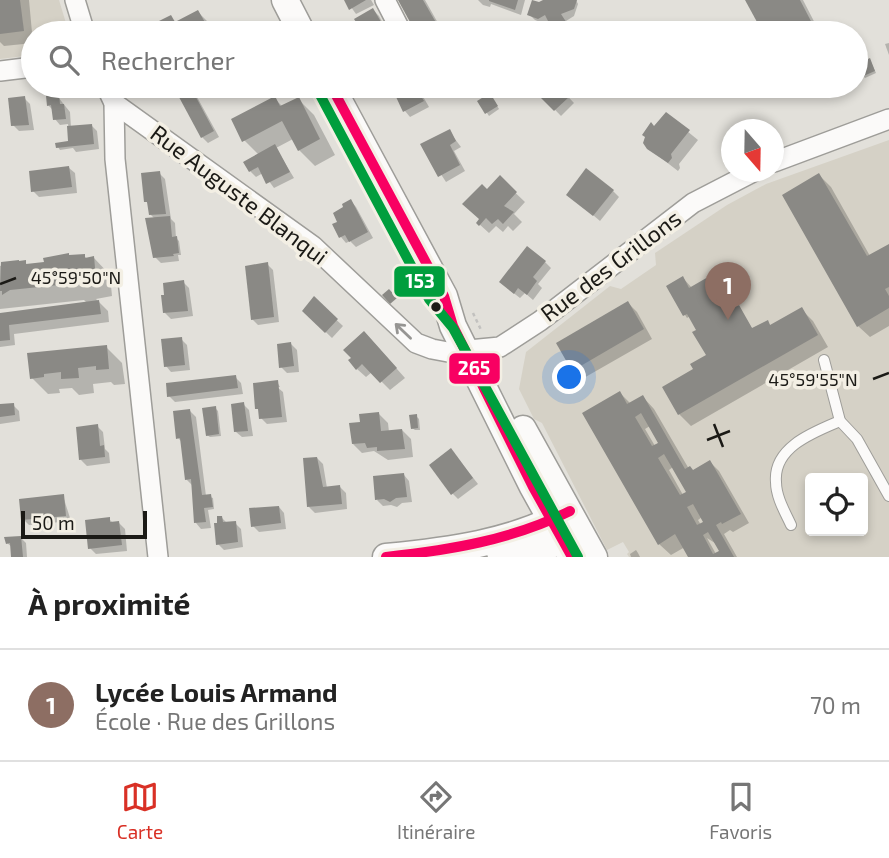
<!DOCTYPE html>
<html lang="fr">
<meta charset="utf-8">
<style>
body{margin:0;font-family:"Exo 2",sans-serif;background:#f2f2f2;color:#222}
.controls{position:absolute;right:21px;bottom:21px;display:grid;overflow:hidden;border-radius:7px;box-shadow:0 4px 10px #0003}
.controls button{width:63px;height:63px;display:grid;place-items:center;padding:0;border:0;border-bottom:2px solid #e0e0e0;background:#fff;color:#222;font:35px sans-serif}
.compass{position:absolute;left:721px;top:119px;width:63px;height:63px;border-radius:50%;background:#fff;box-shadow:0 4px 10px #0003;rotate:160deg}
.scale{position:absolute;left:21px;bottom:18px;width:126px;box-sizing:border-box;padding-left:7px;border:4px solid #1b1a16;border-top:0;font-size:19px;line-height:24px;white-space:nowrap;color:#1b1a16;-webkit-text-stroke:5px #f3efe4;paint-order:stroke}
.you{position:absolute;left:570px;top:378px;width:24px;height:24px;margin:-18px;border:5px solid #fff;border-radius:50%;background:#1a73e8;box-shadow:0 0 0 10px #1a73e833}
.badge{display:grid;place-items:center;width:46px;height:46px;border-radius:50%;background:#d93025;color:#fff;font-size:23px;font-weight:700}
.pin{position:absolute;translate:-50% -58px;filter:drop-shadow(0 2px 4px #0008)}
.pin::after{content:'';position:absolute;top:37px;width:24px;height:21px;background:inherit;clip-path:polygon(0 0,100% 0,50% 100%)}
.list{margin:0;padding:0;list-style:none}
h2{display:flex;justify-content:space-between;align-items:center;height:91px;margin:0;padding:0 28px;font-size:30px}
h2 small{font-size:23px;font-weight:400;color:#767676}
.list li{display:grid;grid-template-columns:46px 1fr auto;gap:21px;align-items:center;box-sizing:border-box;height:112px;padding:0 28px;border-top:2px solid #e0e0e0}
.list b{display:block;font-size:26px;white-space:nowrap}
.list p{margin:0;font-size:23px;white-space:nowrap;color:#767676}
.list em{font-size:23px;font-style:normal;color:#767676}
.icon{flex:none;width:38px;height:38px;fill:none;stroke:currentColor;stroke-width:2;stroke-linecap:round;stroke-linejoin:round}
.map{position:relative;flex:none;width:889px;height:557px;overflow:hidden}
.search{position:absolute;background:#fff;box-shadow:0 4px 10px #0003;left:21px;right:21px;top:21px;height:77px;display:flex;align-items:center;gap:18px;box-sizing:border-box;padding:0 24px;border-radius:38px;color:#767676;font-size:26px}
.sheet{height:203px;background:#fff}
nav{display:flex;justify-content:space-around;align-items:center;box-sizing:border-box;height:98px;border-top:2px solid #e0e0e0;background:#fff;font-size:19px;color:#767676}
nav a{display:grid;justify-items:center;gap:4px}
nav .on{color:#d93025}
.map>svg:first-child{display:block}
.built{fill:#d5d1c6;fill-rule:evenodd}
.shadow{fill:#0003;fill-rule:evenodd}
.building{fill:#8a8985;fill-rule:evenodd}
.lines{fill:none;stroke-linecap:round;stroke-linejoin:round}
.lane-casing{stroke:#9e9d99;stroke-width:12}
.street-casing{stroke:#9e9d99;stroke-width:22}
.secondary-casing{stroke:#9e9d99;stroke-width:29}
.path{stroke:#c2c1bf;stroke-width:2.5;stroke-dasharray:3.5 3.5;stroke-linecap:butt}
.lane{stroke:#fbfaf9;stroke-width:10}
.street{stroke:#fbfaf9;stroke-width:19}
.secondary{stroke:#fbfaf9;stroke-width:26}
.bus-1-casing{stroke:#f3efe4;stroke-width:16}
.bus-2-casing{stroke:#f3efe4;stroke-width:16}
.bus-1{stroke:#f80062;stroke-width:10}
.bus-2{stroke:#009e3d;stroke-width:10}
.oneway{stroke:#969593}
.ticks{fill:none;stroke:#1b1a16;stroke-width:2.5}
.bus-dot{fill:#1b1a16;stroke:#f3efe4;stroke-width:2.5}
.labels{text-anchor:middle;stroke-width:7;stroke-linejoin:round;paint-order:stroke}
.street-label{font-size:23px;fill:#1b1a16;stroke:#f3efe4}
.ticks-label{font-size:18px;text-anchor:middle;fill:#1b1a16;stroke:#f3efe4;stroke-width:7;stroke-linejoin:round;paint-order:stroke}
.line-badge{stroke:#f3efe4;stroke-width:2.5}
.badge-label{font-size:19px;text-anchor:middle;font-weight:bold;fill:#fff}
</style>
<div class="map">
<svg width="889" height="557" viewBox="0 0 889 557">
<rect width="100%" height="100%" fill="#e2e0da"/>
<g class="built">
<polygon points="0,0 59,0 69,33 33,33 33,55 0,59"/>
<path d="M889,140V557H629L627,554L629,552L623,542L607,550L542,423L534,419L519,389L526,352L610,286L621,289L656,265L655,253L727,205L766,184ZM810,478H863V531H810Z"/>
</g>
<g class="shadow">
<polygon points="0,0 29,0 33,43 4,46 0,42"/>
<polygon points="346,0 371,0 374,5 356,14"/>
<polygon points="400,0 425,0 443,32 418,33"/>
<polygon points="478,0 525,0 521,15 491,4 490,7 483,5"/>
<polygon points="546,0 576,0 578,4 574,16 566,21 574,33 556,33 550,21 545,24 535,20 529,14"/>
<polygon points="749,0 803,0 820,33 765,33 748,1"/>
<polygon points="373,10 379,16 388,33 364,33 356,19"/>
<polygon points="198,12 207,21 213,33 139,33 170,17 177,23"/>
<polygon points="889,43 889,55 885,44"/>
<polygon points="870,60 876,73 865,78 863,76"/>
<polygon points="153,86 191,86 219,137 208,143 202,137 177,91 162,98"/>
<polygon points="392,86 417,86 429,107 410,117 405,111"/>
<polygon points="446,86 465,86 453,93"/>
<polygon points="540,86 558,86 574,103 561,116 536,90"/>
<polygon points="58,97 70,112 71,128 91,125 97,131 99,149 76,152 73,148 60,150 58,147 71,146 68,124 60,125 55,119 53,110 48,105"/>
<polygon points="24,98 30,104 34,130 19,131 13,125"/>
<polygon points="274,98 283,107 298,99 314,115 335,155 315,166 299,150 293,139 276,148 294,178 274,188 263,173 256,177 250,171 259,155 244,140"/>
<polygon points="492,98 499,109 489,116 479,101"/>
<polygon points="666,114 698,140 679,164 680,168 678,171 648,148 655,128"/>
<polygon points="449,131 461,147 454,151 465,171 446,182 429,156"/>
<polygon points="69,168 75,173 77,193 39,197 33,191"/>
<polygon points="159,173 165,179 171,219 175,223 176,238 179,241 181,255 178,255 179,261 161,263 155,257 155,219 151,215 149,205 146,201"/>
<polygon points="819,175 831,187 870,256 889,246 889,326 870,337 858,326"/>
<polygon points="500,178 525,202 514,214 522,222 513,231 508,226 503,232 496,226 489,233 478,223 481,220 487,191"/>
<polygon points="613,191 619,197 600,221 593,215"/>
<polygon points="351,201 356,207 373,238 356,247 350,241 346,243 341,237 339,222"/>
<polygon points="84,256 88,259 94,258 110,275 112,296 96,299 108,311 109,322 14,334 15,345 0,347 0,314 88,304 84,300 0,309 0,266 18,261 25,262 28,266"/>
<polygon points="545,262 551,268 538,284 542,288 533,300 525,293 520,298 507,288"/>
<polygon points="267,264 273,270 279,322 258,325 252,319"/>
<polygon points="715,275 726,287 753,330 767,322 771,326 801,309 813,321 828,347 691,426 679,414 695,369 708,356 690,316 687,318 685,315 683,278 692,288"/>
<polygon points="183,282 189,288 193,316 171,319 165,313"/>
<polygon points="314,299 343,326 332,338 304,311"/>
<polygon points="628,303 637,312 652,339 582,379 573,370"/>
<polygon points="181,339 187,345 190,370 171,372 166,366"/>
<polygon points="373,342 405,378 390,390 372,372 366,377 357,369"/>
<polygon points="291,344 297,350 299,372 287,373 281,367"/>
<polygon points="106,347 122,363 125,384 114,385 111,382 93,384 94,393 79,395 72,388 59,389 60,393 48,394 32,378"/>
<polygon points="235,377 241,383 243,394 175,402 169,396"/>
<polygon points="277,382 280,387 277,387 283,392 287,422 267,424 261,418"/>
<path d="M620,393L631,404L643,397L654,409L689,469L693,472L710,462L719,471L749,523L733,532L730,530L724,534L737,557H690L685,547L671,555L659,544ZM650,426L660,444L655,446L645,429ZM673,467L688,493L683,495L669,470ZM702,517L705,523L701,525L698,520ZM707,538L718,545L721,551L716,554Z"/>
<polygon points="243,404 249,410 253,436 242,437 236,432"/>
<polygon points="13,405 19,411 20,421 0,424 0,406"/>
<polygon points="215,408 218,411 221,436 210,437 207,435"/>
<polygon points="190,411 196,417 206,496 213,498 214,509 208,510 211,528 201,529 196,523 193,486 186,479 182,442 178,438"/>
<polygon points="379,414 388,423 389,432 402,430 411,439 413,457 388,460 374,451 362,453 353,444 362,423"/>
<polygon points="416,416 419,419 420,430 415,430 412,428"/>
<polygon points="97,426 103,432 105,449 109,453 110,463 87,466 81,460"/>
<polygon points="456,456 478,484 458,499 452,493"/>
<polygon points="317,458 323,464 327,488 340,487 346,493 347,509 315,513 309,507"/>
<polygon points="404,475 409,481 412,502 402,503 397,507 391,505 383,506 377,500"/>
<polygon points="63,496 71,521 29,525 23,519"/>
<polygon points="279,507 284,513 286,529 259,532 253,526"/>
<polygon points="222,518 227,523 235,523 241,529 243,547 224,550 218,544"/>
<polygon points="109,519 113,523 119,523 125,529 127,551 96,554 90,548"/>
<polygon points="20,537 26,543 27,557 13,557 12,547 7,543"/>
<polygon points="636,550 638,553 640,557 631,557 630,554"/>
</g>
<g class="building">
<polygon points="0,0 20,0 24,31 0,34"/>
<polygon points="344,0 366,0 349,10"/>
<polygon points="398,0 423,0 438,26 426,33 416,33"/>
<polygon points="518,0 515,10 489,1 489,0"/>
<polygon points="532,0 539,2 543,0 577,0 574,9 561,14 570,28 562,33 554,33 545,15 538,19 527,15"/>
<polygon points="745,0 800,0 813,25 798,33 763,33"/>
<polygon points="373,8 381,22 387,33 363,33 354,19"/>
<polygon points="198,10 211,33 135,33 171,15 175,22"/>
<polygon points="866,56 868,59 870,58 875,71 861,77 857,64 859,63 857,60"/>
<polygon points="173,86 190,86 214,131 201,138"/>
<polygon points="391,86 415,86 424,101 403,112"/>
<polygon points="537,86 560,86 570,96 554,111 533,90"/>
<polygon points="490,93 498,106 485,114 477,101"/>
<polygon points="59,95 60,104 64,104 66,119 53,120 51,105 47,106 46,96"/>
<polygon points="25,96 29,125 11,126 8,98"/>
<polygon points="275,96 280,106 299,97 320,139 298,151 282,121 242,142 231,119"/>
<polygon points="666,112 690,130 671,154 672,158 668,163 647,149 643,143 645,137 642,135 651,122 654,126"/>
<polygon points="92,124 94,144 56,148 55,143 68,141 67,126"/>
<polygon points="450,129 456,141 450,145 460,165 438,177 420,144"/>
<polygon points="275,144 290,172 266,184 258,167 249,172 243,162"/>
<polygon points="69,166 72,187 31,192 29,171"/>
<polygon points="586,168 614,190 593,216 566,195"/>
<polygon points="160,171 166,214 149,215 147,202 144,202 141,173"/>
<polygon points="819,173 867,256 889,244 889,287 885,289 889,296 889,308 857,327 782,195"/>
<polygon points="500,175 517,192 504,206 514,212 503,224 498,219 492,224 486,218 479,226 476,223 479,219 462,204 482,184 487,189"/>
<polygon points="351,199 368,232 349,242 345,235 339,238 332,224 337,222 333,213 343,207 342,204"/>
<polygon points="170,216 172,237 177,236 179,253 173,254 174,256 153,258 145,218"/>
<polygon points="527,246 546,261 533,277 537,281 527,295 518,288 514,294 499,282"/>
<polygon points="69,253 69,255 85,254 85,258 94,256 96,280 75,283 71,287 68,287 68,284 10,290 2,295 2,291 0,291 1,262 19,260 19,261 26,260 26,264 44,262 43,258"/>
<polygon points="268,262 274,317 251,320 245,266"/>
<polygon points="715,273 735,307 739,305 752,328 768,320 770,325 802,307 818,335 678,415 662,387 693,369 690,364 706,355 692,332 696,330 687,314 683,316 666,286 683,276 689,288"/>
<polygon points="184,280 188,311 163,313 161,295 164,295 163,283"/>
<polygon points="389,289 397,298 390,304 382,295"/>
<polygon points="314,296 338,319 325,333 302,311"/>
<polygon points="99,300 101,314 9,325 10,340 0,341 0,313"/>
<polygon points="628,301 644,329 572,371 556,343"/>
<polygon points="364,331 397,368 380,383 362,364 356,370 348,360 351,358 343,350"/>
<polygon points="182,337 185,365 164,367 161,339"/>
<polygon points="291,342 294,366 279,368 277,344"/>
<polygon points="107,345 109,369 96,370 96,366 78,368 79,378 61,379 61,372 44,374 44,377 30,379 27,353"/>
<polygon points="236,375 238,388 167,397 166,383"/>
<polygon points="278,380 282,417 259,419 258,409 255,409 253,383"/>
<path d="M620,391L627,404L643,395L685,469L690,466L693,470L710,460L741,514L722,524L721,522L716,525L734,557H688L675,534L658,545L582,413ZM641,413L658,443L652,446L635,417ZM664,454L686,492L680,495L658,458ZM693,504L703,522L697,525L687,507ZM708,532L719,551L713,554L703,535Z"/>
<polygon points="244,402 248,431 234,432 231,404"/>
<polygon points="14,403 15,415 0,417 0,404"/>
<polygon points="216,406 219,434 206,436 202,408"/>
<polygon points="190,409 202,495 211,494 213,507 204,508 206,522 194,523 191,479 185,480 180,438 176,439 173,411"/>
<polygon points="379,412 381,431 402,429 405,449 377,451 377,447 367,448 365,443 352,444 349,423 360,422 359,414"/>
<polygon points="417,414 418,428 411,429 409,415"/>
<polygon points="98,424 100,446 104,445 105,457 79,460 76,427"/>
<polygon points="451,448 473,478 451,495 429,465"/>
<polygon points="317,457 323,487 340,485 342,504 307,507 303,458"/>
<polygon points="404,473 407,497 396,498 390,502 384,499 375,500 373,476"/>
<polygon points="64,494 66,516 21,520 19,499"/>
<polygon points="279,506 281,523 251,527 249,508"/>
<polygon points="217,516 222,516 223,522 236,521 238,542 216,545 214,523 217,523"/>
<polygon points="110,517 110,522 119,521 122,545 88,549 85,520"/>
<polygon points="21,536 23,557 11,557 10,543 6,544 4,537"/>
</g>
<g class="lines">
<g class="lane-casing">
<g id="lane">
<polyline points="824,360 840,421 857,439 889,496"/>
<path d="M791,525C785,512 776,497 776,482C773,447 814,432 840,421"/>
</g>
</g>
<g class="street-casing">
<g id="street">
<polyline points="75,0 85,33"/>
<polyline points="385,0 402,33"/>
<polyline points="0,71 33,67"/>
<polyline points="106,86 114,103 115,159 158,557"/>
<polyline points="114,103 313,246 416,343 432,349 448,352 500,347 540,321 693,203 753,172"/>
<polyline points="774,162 889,119"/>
</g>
</g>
<g class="secondary-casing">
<g id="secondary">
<polyline points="285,0 302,33"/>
<polyline points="331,86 444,296 453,326 533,487 572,557"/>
<polyline points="523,429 594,557"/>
<path d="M500,552C527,549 552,548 577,535"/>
<path d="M386,557C448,551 512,543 568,512"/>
</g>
</g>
<polyline class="path" points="473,313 482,332"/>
<use href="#lane" class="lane"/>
<use href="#street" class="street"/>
<use href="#secondary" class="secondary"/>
<g class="bus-1-casing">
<g id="bus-1">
<polyline points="331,86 444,296 453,326 533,487 572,557"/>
<path d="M386,557C450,550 512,540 570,511"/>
</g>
</g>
<g class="bus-2-casing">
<polyline id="bus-2" points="319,93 429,299 453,328 578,557"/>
</g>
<use href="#bus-1" class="bus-1"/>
<use href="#bus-2" class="bus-2"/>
</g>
<defs><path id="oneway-shaft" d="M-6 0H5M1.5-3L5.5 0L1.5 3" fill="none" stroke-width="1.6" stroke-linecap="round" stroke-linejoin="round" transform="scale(1.75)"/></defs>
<use class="oneway" href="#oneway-shaft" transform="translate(403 331) rotate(-136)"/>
<path class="ticks" d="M0,284L16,278M873,379L889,373M714,424L723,447M707,440L730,431"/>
<circle class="bus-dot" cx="436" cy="307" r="6"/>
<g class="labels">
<g class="street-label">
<text transform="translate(239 195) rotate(37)" y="8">Rue Auguste Blanqui</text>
<text transform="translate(611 266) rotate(-37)" y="8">Rue des Grillons</text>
</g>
</g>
<g class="ticks-label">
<text x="76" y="284">45°59'50"N</text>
<text x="813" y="386">45°59'55"N</text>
</g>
<g class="line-badge">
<rect x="393" y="265" width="53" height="33" rx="7" fill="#009e3d"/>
<rect x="448" y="352" width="53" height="33" rx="7" fill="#f80062"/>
</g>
<g class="badge-label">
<text x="420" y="288">153</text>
<text x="474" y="375">265</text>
</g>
</svg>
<div class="controls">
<button><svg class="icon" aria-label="locate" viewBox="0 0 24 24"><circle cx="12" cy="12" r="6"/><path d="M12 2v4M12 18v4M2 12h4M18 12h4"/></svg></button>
</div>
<svg class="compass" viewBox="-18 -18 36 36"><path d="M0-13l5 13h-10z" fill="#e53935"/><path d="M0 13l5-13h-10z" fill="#767676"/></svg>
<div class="scale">50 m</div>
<div class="you"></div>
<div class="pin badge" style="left:728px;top:320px;background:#8d6e63">1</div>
<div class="search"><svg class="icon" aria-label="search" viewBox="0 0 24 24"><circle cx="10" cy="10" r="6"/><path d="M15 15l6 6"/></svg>Rechercher</div>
</div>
<section class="sheet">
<h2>À proximité<small></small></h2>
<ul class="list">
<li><span class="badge" style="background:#8d6e63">1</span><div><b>Lycée Louis Armand</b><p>École · Rue des Grillons</p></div><em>70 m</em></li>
</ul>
</section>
<nav>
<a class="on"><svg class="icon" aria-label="map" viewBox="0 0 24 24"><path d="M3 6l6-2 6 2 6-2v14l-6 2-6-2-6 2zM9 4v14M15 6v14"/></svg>Carte</a>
<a><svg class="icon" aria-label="directions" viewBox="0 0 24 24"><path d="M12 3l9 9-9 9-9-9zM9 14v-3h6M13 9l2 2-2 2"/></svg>Itinéraire</a>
<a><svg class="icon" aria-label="saved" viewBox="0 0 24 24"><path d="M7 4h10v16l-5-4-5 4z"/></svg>Favoris</a>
</nav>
